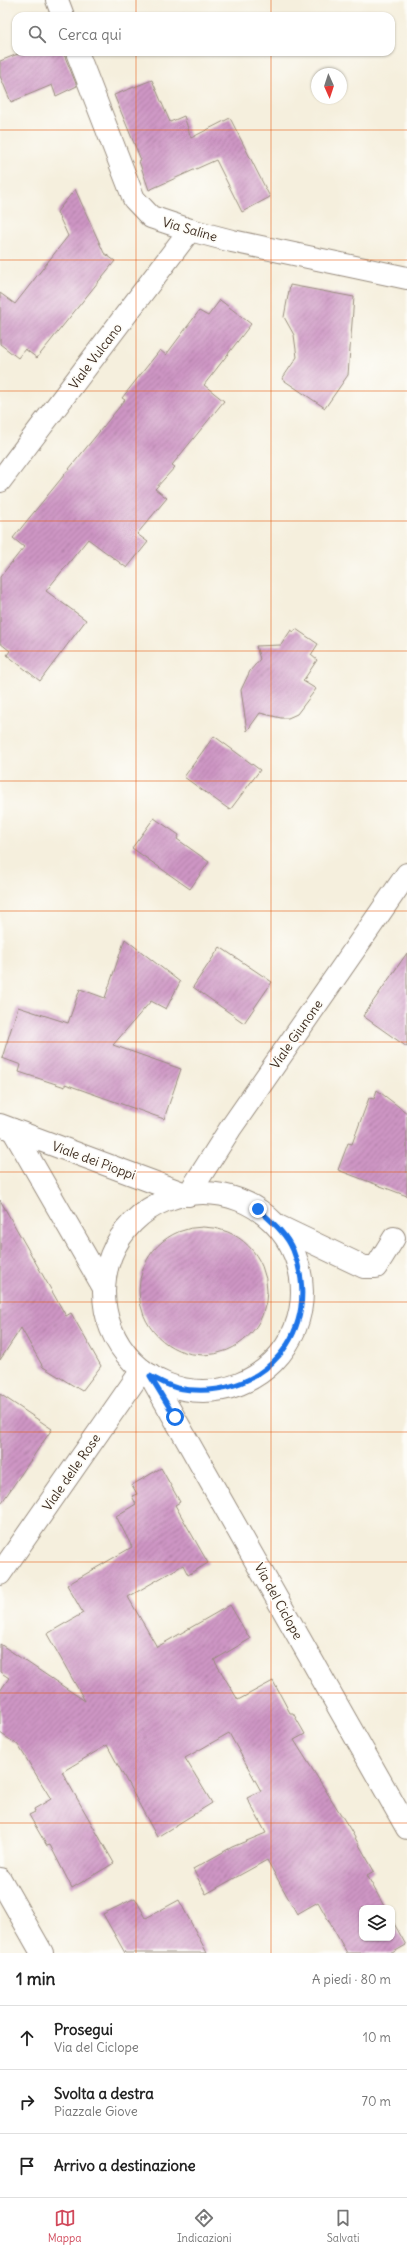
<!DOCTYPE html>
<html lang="it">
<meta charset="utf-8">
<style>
body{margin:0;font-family:Delius,sans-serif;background:#f6f6f6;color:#222}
.controls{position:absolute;right:12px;bottom:12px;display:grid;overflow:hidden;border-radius:8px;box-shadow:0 1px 3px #0004}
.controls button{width:36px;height:36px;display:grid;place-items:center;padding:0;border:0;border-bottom:1px solid #e0e0e0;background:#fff;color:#222;font:20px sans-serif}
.compass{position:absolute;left:311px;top:68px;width:36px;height:36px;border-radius:50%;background:#fff;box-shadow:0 1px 3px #0004;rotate:177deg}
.stop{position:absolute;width:12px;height:12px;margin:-9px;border:3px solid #1a73e8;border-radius:50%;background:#fff}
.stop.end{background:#1a73e8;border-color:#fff;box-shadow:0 1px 4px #0008}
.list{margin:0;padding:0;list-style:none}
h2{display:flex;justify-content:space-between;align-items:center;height:52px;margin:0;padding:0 16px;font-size:17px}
h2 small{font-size:13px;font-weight:400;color:#767676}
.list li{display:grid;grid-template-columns:26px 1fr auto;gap:12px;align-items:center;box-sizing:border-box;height:64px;padding:0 16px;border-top:1px solid #e0e0e0}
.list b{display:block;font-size:15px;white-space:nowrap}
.list p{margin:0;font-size:13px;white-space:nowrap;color:#767676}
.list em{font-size:13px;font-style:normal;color:#767676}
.icon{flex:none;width:22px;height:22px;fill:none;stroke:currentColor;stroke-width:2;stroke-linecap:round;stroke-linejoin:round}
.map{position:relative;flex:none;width:407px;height:1953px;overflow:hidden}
.search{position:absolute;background:#fff;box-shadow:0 1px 3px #0004;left:12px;right:12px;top:12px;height:44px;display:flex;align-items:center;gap:10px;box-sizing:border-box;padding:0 14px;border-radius:12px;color:#767676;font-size:15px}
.sheet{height:244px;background:#fff}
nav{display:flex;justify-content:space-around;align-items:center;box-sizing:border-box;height:56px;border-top:1px solid #e0e0e0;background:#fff;font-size:11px;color:#767676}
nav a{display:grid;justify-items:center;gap:2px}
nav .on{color:#d1495b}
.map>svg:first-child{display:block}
.building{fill:url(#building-hatch)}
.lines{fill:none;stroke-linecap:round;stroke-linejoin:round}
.minor-casing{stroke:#988c7e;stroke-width:24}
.minor{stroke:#fff;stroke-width:22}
.route{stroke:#1a73e8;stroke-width:5}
.grid{fill:none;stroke:#e8590c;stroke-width:1;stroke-opacity:0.55}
.labels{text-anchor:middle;stroke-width:3.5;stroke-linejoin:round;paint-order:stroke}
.street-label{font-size:13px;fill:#3b2a1e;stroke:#fdfcf7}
</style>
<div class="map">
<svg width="407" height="1953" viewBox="0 0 407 1953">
<defs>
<pattern id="building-hatch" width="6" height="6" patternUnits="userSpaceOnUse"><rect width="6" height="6" fill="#ce95c4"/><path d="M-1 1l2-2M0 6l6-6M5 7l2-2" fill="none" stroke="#a87a9f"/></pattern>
</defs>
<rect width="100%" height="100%" fill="#fdfcf7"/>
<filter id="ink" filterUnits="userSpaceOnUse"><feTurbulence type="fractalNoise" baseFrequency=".025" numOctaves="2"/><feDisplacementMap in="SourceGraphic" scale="8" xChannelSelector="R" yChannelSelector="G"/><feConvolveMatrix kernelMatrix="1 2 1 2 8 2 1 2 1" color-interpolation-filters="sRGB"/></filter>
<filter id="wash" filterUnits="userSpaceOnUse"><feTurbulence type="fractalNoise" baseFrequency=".012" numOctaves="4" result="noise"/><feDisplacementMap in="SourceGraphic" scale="16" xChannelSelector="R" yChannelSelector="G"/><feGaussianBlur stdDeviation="0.9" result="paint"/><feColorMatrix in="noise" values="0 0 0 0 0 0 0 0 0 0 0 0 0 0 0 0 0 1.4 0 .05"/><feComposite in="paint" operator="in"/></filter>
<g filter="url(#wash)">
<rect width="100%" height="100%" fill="#f5efdd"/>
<g id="blocks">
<g class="building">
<polygon points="23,52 63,52 77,86 56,96 52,85 11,102 0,76 0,61"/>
<polygon points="152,80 170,122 184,116 191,138 230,118 270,197 242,212 216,160 149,190 139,161 141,160 114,95"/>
<polygon points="75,189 104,253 115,261 37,358 25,349 18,358 0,344 0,293 15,304 68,236 57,212"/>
<polygon points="290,285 354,297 348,375 325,408 282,379 297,357 294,335 284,317"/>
<polygon points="220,300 251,324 204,385 224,401 172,465 175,467 155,489 167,498 137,534 148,542 127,568 88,539 46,591 86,620 40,681 7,655 10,651 0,643 0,577 24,547 13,538 125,400 122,398 160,350 166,355 199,311 208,316"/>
<polygon points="296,629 318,644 311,655 317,660 303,681 316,689 297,714 288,718 281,718 260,713 247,731 241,690 250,671 260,659 256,646 281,645 291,630 294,632"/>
<polygon points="214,736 260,770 230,810 184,777"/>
<polygon points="154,818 179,835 177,839 209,862 190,889 132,848"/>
<polygon points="125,939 180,982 166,1009 151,1001 113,1045 181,1069 164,1119 65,1084 65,1087 19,1072 21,1065 2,1058 18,1007 68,1023 80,989 105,998"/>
<polygon points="220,947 272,982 244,1023 193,987"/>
<polygon points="407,953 407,1047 363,1016"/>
<polygon points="377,1090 407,1113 407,1196 338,1170 348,1143 352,1144 369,1098 374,1099"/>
<polygon points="0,1200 66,1316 71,1313 101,1366 82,1391 43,1367 21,1328 0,1360"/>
<circle cx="203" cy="1291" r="64"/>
<polygon points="0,1394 52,1429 0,1505"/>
<polygon points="161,1468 180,1502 175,1505 208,1563 188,1575 183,1565 128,1597 157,1647 230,1605 250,1639 214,1660 238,1700 273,1681 290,1713 293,1713 305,1734 294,1740 350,1829 374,1871 367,1875 385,1908 362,1908 362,1938 392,1938 392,1920 406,1945 392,1953 347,1953 318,1902 297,1914 267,1860 206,1894 193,1869 232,1847 266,1833 247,1798 261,1791 229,1733 185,1758 212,1803 157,1837 107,1745 62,1772 114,1863 72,1888 50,1845 47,1846 29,1815 35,1812 34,1809 51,1799 18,1745 0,1733 0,1691 9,1678 0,1672 0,1644 85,1701 47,1634 83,1613 67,1585 132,1547 116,1516 136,1504 132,1496 137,1494 132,1485"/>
<polygon points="135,1898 146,1918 179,1900 207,1953 125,1953 103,1914"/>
</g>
</g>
</g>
<g filter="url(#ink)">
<use href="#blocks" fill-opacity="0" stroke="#988c7e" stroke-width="1"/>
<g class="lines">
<g class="minor-casing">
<g id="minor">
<polyline points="57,0 63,16"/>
<polyline points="77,52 134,199 151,217 190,230 232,241 407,278"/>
<polyline points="0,481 190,230"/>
<polyline points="0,1125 188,1195 230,1129 407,874"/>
<polyline points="13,1130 104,1288"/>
<circle cx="203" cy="1292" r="99"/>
<polyline points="278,1226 364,1267 376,1267 394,1238"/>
<polyline points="150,1375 407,1828"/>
<polyline points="0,1574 142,1370"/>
<polyline points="0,1879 42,1953"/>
</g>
</g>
<use href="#minor" class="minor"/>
</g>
</g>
<g class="lines" filter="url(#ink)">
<path class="route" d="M175,1417L150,1376C158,1380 168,1386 177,1388C262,1404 326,1331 293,1250C286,1233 271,1221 258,1209"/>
</g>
<path class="grid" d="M136,0V16M271,0V16M136,52V1953M271,52V1953M0,130H407M0,260H407M0,391H407M0,521H407M0,651H407M0,781H407M0,911H407M0,1042H407M0,1172H407M0,1302H407M0,1432H407M0,1562H407M0,1693H407M0,1823H407"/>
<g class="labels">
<g class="street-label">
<text transform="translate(190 229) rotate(16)" y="5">Via Saline</text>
<text transform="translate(95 356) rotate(-53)" y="5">Viale Vulcano</text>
<text transform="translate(296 1034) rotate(-55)" y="5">Viale Giunone</text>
<text transform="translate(94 1160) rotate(20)" y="5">Viale dei Pioppi</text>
<text transform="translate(71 1472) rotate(-55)" y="5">Viale delle Rose</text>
<text transform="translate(279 1601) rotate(61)" y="5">Via del Ciclope</text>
</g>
</g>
</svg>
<div class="controls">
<button><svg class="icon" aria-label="layers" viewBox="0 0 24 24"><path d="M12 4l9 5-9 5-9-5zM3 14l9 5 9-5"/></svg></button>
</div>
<svg class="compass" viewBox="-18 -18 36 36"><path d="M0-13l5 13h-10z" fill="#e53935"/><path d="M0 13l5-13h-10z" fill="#767676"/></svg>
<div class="stop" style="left:175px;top:1417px"></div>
<div class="stop end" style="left:258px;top:1209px"></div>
<div class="search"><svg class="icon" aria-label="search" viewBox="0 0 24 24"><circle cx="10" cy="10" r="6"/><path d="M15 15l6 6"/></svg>Cerca qui</div>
</div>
<section class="sheet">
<h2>1 min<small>A piedi · 80 m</small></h2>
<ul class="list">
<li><svg class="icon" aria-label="ahead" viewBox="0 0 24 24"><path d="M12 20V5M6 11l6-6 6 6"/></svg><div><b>Prosegui</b><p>Via del Ciclope</p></div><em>10 m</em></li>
<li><svg class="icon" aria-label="right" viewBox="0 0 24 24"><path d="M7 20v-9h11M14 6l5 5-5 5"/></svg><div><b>Svolta a destra</b><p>Piazzale Giove</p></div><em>70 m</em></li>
<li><svg class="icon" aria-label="arrive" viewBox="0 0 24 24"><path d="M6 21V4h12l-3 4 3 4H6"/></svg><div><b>Arrivo a destinazione</b></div></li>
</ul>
</section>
<nav>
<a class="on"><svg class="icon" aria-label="map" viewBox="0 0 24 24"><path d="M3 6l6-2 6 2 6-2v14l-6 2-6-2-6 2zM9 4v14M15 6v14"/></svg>Mappa</a>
<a><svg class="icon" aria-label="directions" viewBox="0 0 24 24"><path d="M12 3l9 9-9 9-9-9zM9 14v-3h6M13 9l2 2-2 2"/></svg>Indicazioni</a>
<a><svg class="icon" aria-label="saved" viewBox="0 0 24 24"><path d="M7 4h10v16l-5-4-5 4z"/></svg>Salvati</a>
</nav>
